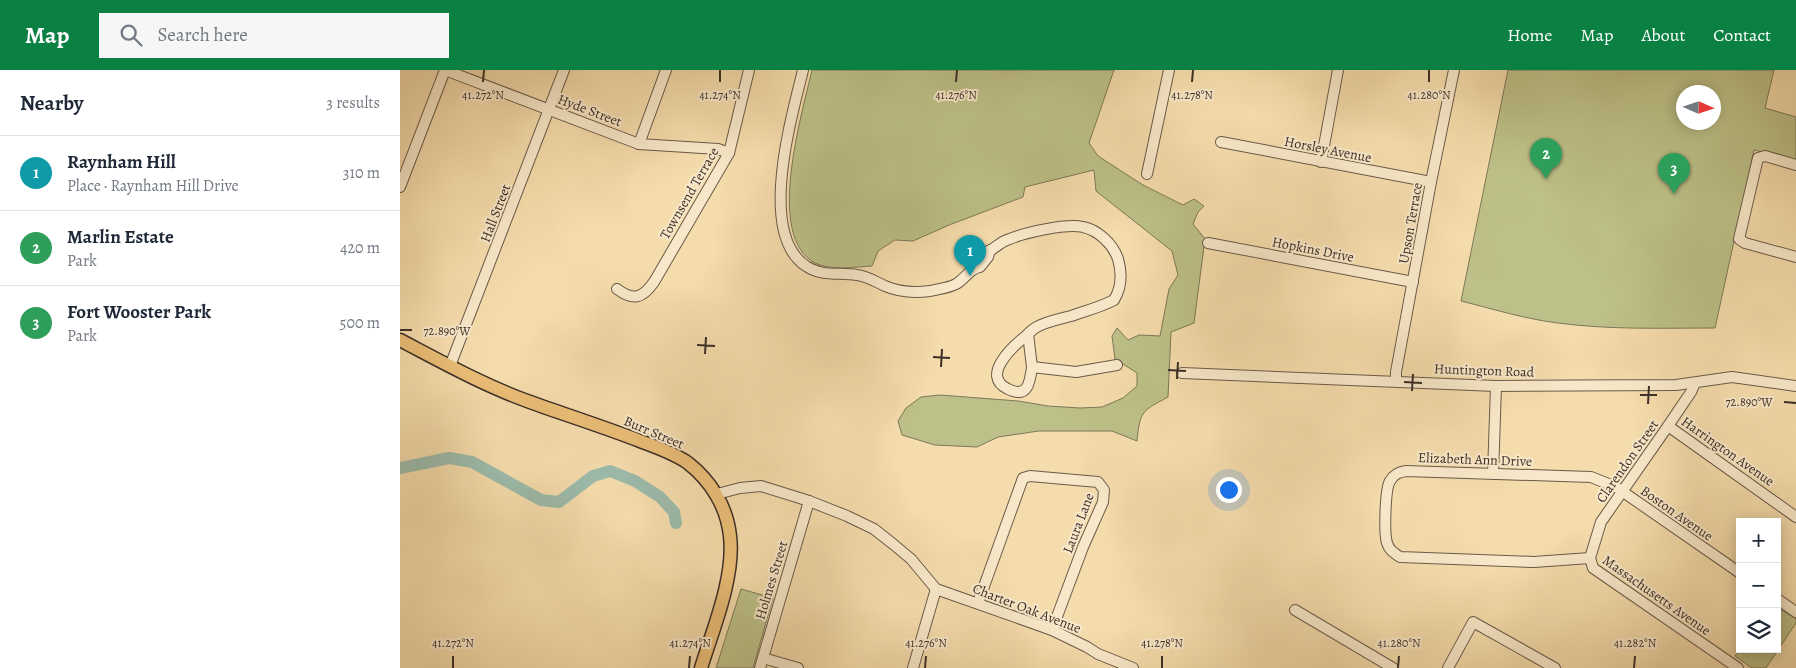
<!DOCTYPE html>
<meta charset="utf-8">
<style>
body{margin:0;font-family:Alegreya,serif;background:#f6f6f7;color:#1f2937}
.controls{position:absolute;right:15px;bottom:15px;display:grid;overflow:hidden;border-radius:0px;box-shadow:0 2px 12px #0003}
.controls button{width:45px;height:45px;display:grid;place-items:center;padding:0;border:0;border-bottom:1px solid #e0e1e3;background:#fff;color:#1f2937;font:25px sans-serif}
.compass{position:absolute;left:1276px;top:15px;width:45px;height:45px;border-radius:50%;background:#fff;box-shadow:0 2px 12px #0003;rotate:93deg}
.you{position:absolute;left:828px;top:419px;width:18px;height:18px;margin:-12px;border:4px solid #fff;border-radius:50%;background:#1a73e8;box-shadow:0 0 0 8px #1a73e833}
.badge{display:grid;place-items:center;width:32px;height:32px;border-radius:50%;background:#0b8043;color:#fff;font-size:16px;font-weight:700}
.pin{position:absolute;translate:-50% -41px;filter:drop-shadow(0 1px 2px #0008)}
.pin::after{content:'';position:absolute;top:26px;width:18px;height:15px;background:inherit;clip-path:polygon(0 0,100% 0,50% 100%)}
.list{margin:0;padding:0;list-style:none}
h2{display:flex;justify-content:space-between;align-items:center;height:65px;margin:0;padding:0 20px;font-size:21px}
h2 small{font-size:16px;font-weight:400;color:#747a83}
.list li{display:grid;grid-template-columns:32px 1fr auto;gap:15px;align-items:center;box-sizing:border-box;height:75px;padding:0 20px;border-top:1px solid #e0e1e3}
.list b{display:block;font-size:19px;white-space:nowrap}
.list p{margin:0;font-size:16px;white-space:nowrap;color:#747a83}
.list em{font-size:16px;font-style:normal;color:#747a83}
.icon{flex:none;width:28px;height:28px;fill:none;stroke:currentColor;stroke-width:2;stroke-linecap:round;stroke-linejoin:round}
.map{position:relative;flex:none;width:1396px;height:598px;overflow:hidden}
header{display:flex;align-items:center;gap:30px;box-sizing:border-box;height:70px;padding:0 25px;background:#0b8043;color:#fff}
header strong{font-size:24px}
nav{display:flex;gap:28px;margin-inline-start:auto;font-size:18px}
.search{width:350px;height:45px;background:#f6f6f7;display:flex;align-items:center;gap:12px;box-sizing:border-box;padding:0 18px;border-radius:0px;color:#747a83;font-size:19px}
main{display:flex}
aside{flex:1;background:#fff}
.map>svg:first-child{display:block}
.green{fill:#bdc088;stroke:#7c7858;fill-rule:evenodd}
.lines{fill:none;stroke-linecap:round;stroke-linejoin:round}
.river{stroke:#9cbbab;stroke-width:12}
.minor-casing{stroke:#6a5a49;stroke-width:12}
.major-casing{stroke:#3c2f28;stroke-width:15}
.minor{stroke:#f8e8c9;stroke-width:10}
.major{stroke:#eabe76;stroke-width:12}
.ticks{fill:none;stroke:#3c2f28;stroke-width:2}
.labels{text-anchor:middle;stroke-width:4;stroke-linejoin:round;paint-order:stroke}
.street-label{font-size:14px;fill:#3c2f28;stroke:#f8e8c9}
.ticks-label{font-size:12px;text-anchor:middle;fill:#3c2f28;stroke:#f8e8c9;stroke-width:4;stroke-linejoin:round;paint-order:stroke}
</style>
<header>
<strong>Map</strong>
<div class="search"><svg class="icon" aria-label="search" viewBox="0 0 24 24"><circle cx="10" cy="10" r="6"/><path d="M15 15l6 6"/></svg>Search here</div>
<nav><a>Home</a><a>Map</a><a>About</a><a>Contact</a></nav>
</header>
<main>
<aside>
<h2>Nearby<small>3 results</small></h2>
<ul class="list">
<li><span class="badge" style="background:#0f9aa8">1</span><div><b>Raynham Hill</b><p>Place · Raynham Hill Drive</p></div><em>310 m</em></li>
<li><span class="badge" style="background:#2e9e5b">2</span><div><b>Marlin Estate</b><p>Park</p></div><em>420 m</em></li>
<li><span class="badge" style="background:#2e9e5b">3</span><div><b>Fort Wooster Park</b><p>Park</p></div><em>500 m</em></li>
</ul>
</aside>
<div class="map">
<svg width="1396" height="598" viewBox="0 0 1396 598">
<rect width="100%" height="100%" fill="#f5dcac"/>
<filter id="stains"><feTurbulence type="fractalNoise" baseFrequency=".004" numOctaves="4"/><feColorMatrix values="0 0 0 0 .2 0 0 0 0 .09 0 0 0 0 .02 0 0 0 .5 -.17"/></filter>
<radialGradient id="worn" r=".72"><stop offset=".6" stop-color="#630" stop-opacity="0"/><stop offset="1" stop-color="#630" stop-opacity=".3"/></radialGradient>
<g class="green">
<path d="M412,0H714L689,73L698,86L743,115L783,135L794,129L804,136L798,142L793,154L805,169L794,253L771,262L768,327C742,341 740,341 737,371L712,361H639L598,367L577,377L535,375L502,365L498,351L506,338L521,327L540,325L618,331L648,336L680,338L702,337L723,328L737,316V303L715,289L712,266L717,258L728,270L739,265L760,266L769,219L778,205L772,181L696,121L694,100L625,117L623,127L549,155L513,171L495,170L478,181L472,196C455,197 431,201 415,193C365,167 402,44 412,0Z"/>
<path d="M1108,0H1374L1365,38L1396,47V91L1354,80L1315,258C1263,258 1210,260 1158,253C1125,249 1093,239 1061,231ZM1284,22H1314V52H1284Z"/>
<polygon points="341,519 373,528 353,598 316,598"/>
<polygon points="1377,537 1396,549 1396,553 1366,598 1352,598 1335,586 1340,579 1377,579"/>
</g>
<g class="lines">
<polyline class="river" points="0,398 49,388 72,392 141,430 159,432 193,406 210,401 235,411 260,427 274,442 276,453"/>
<g class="minor-casing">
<g id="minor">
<polyline points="45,0 239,74 318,79 329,83"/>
<path d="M403,0C392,46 357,164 406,196C422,207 439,202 457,205C467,206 476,212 485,216C499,222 515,223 530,221C538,219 549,218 556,214C565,209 570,198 580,197L588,187L590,180"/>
<polyline points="821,72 1031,112"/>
<polyline points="239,74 266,0"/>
<polyline points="921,92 938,0"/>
<polyline points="1396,95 1365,86 1358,88 1339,169 1345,173 1396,187"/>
<polyline points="747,104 769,0"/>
<polyline points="0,117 45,0"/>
<polyline points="808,173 1013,212"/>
<path d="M574,198C574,197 575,191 575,190C578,184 585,183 591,180C596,177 601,172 607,170C623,163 666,153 683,157C698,160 713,174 718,189C722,203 722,217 714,230C701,237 685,241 671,246C660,249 644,252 635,258C632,260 629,263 626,266C613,276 580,306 608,319C628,329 630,312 632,297L676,302L717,295"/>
<path d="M217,219C233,231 242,229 254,212L329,83L349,0"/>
<polyline points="628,264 632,297"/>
<polyline points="50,296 164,0"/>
<polyline points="782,303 1096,316 1276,315 1332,307 1396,316"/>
<polyline points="996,311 996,302 1031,112 1054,0"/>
<polyline points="1268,356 1396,447"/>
<polyline points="1093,404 1096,316"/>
<polyline points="317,424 340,418 361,416 409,431 447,446 474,459 493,474 511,489 536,519 652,560 687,577 698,584 733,598"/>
<path d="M1190,488L1134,492L1000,487C994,483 989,480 987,473C984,463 985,419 990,411C994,404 999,402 1006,401L1191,407L1216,417L1340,503"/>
<polyline points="1190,488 1201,452 1268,356 1291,322 1295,313"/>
<polyline points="1190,488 1193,498 1338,598"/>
<polyline points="1377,529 1396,542"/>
<polyline points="578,533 623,408 630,406 698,412 704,420 703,432 683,477 652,560"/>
<polyline points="895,540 993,598"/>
<polyline points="363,588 398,598"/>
<polyline points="360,598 409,431"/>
<polyline points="513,598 536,519"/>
<polyline points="1048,598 1073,552 1155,598"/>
</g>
</g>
<g class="major-casing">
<path id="major" d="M0,270C42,292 85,316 130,332C166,345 204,357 240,371C256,377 274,383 288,393C311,411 327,437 330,466C335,507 313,559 301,598"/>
</g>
<use href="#minor" class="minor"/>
<use href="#major" class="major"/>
</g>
<path class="ticks" d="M83,12L84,0M320,12V0M556,12L557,0M792,12L793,0M1029,12V0M0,260H12M297,275L315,276M305,284L306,267M533,287L550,288M541,297L542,279M768,300L786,301M777,309L778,292M1004,312L1022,313M1012,321L1013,304M1240,325H1257M1384,332L1396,333M1248,334L1249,316M53,598V586M289,598L290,586M525,598L526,586M762,598V586M998,598L999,586M1234,598L1235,586"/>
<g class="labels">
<g class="street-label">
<text transform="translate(190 40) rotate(21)" y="5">Hyde Street</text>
<text transform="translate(928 79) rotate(11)" y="5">Horsley Avenue</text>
<text transform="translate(289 123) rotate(-60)" y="5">Townsend Terrace</text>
<text transform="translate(95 143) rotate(-69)" y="5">Hall Street</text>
<text transform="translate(1010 153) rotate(-80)" y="5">Upson Terrace</text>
<text transform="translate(913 179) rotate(11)" y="5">Hopkins Drive</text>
<text transform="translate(1084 300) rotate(2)" y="5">Huntington Road</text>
<text transform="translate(254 362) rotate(23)" y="5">Burr Street</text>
<text transform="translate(1328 381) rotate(35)" y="5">Harrington Avenue</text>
<text transform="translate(1075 389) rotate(2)" y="5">Elizabeth Ann Drive</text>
<text transform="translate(1227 391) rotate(-55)" y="5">Clarendon Street</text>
<text transform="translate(1277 443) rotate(35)" y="5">Boston Avenue</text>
<text transform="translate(678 453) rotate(-69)" y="5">Laura Lane</text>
<text transform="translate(371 510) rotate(-73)" y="5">Holmes Street</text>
<text transform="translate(1257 525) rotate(35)" y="5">Massachusetts Avenue</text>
<text transform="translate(627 538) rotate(21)" y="5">Charter Oak Avenue</text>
</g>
</g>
<g class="ticks-label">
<text x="792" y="29">41.278°N</text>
<text x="83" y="29">41.272°N</text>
<text x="320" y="29">41.274°N</text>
<text x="556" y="29">41.276°N</text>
<text x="1029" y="29">41.280°N</text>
<text x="47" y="265">72.890°W</text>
<text x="1349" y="336">72.890°W</text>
<text x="53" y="577">41.272°N</text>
<text x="290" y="577">41.274°N</text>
<text x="526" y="577">41.276°N</text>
<text x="762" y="577">41.278°N</text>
<text x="999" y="577">41.280°N</text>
<text x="1235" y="577">41.282°N</text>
</g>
<rect width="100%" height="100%" filter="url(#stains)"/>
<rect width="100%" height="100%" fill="url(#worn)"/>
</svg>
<div class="controls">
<button>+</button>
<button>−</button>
<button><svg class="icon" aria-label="layers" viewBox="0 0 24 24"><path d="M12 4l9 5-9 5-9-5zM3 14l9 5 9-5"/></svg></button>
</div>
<svg class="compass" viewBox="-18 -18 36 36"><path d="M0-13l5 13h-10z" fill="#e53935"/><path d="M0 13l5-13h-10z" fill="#747a83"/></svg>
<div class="you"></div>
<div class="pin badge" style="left:570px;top:206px;background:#0f9aa8">1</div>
<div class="pin badge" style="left:1146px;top:109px;background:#2e9e5b">2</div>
<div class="pin badge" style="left:1274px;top:124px;background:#2e9e5b">3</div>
</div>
</main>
